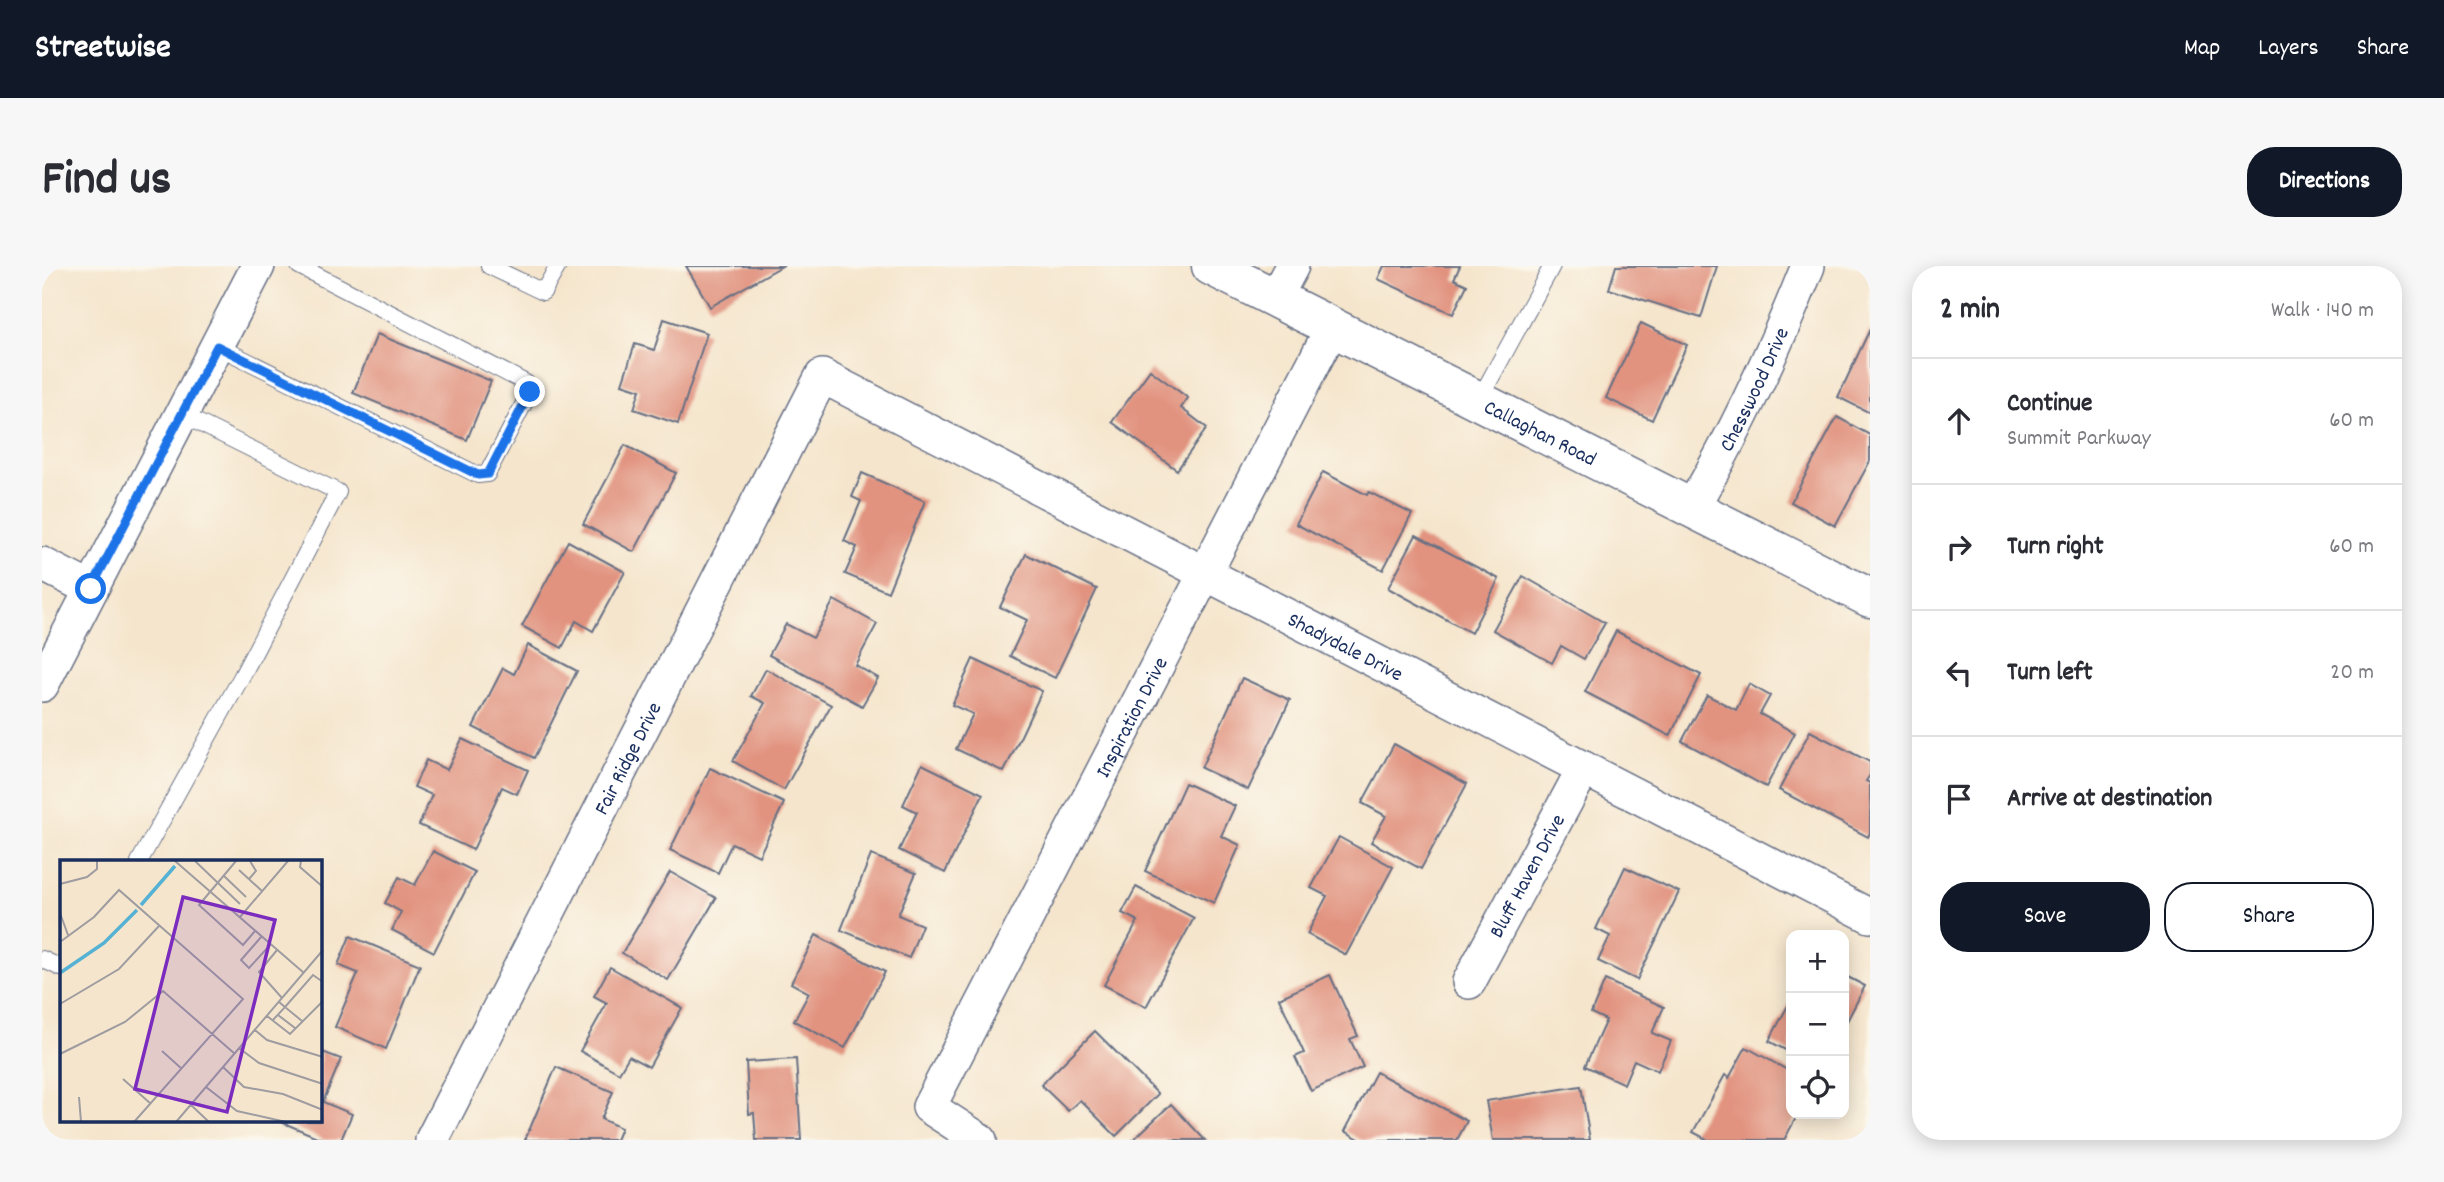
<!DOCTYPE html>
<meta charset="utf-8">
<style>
body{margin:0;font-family:Dekko,sans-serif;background:#f7f7f7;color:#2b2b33}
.controls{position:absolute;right:21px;bottom:21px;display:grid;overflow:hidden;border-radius:14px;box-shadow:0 4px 18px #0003}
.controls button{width:63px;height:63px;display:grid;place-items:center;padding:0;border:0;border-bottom:2px solid #e1e1e2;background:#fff;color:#2b2b33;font:35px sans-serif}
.stop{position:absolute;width:21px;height:21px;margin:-16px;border:5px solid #1a73e8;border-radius:50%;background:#fff}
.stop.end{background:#1a73e8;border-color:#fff;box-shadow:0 2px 7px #0008}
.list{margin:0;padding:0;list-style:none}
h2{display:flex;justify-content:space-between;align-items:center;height:91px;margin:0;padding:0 28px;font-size:30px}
h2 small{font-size:23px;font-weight:400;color:#7c7c81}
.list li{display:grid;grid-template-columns:46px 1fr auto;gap:21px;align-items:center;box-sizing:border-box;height:126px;padding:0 28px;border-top:2px solid #e1e1e2}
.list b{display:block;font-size:26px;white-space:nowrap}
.list p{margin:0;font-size:23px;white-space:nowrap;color:#7c7c81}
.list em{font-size:23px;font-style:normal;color:#7c7c81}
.actions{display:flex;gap:14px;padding:21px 28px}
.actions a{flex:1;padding:16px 0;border:2px solid #111827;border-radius:28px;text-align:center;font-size:24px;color:#111827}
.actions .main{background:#111827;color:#fff}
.icon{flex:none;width:38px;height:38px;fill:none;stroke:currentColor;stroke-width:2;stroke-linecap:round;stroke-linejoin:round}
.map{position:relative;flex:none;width:1828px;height:874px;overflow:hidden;border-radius:28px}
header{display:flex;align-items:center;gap:42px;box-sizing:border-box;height:98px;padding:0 35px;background:#111827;color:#fff}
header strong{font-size:33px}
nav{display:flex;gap:38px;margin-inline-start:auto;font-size:24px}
.intro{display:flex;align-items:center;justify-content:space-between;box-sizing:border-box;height:168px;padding:0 42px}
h1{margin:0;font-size:49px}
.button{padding:18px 32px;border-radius:28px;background:#111827;color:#fff;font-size:24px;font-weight:700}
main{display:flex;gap:42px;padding:0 42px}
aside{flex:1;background:#fff;border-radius:28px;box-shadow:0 4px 18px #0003}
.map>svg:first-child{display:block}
.building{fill:#e1937f}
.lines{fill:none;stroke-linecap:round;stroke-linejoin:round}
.service-casing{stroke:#676f84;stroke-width:18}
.minor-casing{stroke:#676f84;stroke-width:36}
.secondary-casing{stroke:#676f84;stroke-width:41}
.service{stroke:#fff;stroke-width:16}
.minor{stroke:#fff;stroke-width:33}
.secondary{stroke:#fff;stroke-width:38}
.route{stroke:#1a73e8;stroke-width:9}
.labels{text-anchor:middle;stroke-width:5;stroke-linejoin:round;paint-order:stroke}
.street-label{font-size:21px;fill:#1b2f5e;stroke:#fbf7ec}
.inset-river{fill:none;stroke:#56b2d4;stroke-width:3.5}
.inset-road{fill:none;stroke:#9e9ca0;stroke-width:2}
.view{fill:#7b2cbf;fill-opacity:0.15;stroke:#7b2cbf;stroke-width:3.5}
.inset-edge{fill:none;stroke:#1b2f5e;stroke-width:3.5}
</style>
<header>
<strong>Streetwise</strong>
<nav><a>Map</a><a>Layers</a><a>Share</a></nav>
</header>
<div class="intro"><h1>Find us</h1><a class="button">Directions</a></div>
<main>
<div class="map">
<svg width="1828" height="874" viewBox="0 0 1828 874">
<rect width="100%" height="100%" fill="#fbf7ec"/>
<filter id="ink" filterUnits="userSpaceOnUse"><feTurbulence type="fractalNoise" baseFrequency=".0143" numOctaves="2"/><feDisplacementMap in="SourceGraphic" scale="14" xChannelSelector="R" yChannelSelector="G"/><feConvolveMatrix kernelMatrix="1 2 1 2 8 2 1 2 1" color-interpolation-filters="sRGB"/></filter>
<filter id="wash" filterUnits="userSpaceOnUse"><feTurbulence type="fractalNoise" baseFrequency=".00686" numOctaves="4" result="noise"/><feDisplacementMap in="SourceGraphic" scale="28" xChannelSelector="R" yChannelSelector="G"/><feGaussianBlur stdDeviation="1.57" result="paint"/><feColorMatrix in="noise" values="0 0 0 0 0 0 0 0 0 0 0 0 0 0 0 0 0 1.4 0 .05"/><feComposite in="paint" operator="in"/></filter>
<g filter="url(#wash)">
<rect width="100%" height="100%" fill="#f5e5cc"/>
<g id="blocks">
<g class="building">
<polygon points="644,0 740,0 668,41"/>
<polygon points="1342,0 1418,0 1412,13 1425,19 1411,48 1336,13"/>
<polygon points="1574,0 1675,0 1659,52 1567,23"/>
<polygon points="622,53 665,67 636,158 592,143 598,124 580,118 593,78 612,84"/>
<polygon points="1599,57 1645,79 1610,154 1564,132"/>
<polygon points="1828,63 1828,147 1796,131"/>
<polygon points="335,68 449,115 425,174 311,127"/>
<polygon points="1108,104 1146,132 1139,142 1165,162 1135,204 1070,156"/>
<polygon points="1795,151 1828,169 1828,195 1793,260 1749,236"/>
<polygon points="583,179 634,207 592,286 541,258"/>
<polygon points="1281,206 1325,229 1327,226 1370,248 1341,304 1254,258"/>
<polygon points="820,207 883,235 846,326 803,308 815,281 802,275 819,235 810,231"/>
<polygon points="1374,269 1457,313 1429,367 1346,322"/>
<polygon points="526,275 583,306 551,365 534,355 520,382 480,360"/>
<polygon points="984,288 1055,323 1013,412 968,390 985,354 958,341"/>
<polygon points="1481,310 1563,357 1542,393 1519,380 1510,397 1451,364"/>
<polygon points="792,334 835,358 813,399 836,412 820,440 727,389 744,358 771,372"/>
<polygon points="1574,365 1659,409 1628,470 1543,426"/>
<polygon points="486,379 535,405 492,492 431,461 461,402 472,408"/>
<polygon points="931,393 1000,425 962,506 914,483 931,448 910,439"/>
<polygon points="724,403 789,439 742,524 691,495 723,437 709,430"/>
<polygon points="1200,412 1248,434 1206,524 1159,502"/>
<polygon points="1707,418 1728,430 1718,448 1753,467 1724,521 1640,475 1665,429 1694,444"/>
<polygon points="1768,465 1828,496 1828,509 1824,515 1828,517 1828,567 1826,571 1737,524"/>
<polygon points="420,473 486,504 475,528 460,521 431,584 377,559 390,529 372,521 384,494 405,504"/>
<polygon points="1352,478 1425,518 1379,603 1329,576 1344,550 1320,537"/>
<polygon points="880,498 941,528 903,607 857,584 875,546 861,539"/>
<polygon points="668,502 742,537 717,590 690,577 676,607 628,584"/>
<polygon points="1143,517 1193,540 1179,570 1198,579 1172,637 1103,605"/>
<polygon points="1297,571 1351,601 1304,689 1265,668 1285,630 1269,622"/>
<polygon points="391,585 433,606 392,686 350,664 359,646 343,637 357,611 373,619"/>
<polygon points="829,589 874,607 856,649 880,659 867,692 799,664"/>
<polygon points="1583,601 1637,626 1595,714 1556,695 1568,670 1554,663"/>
<polygon points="628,606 674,632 626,714 580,687"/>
<polygon points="1094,621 1152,652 1104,741 1062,719 1096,655 1080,647"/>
<polygon points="774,669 843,706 803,782 752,755 767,727 749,717"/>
<polygon points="308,670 378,699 344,783 293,761 316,707 296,699"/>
<polygon points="568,701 640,742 607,801 587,790 577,807 538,785 565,737 552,730"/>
<polygon points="1288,709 1316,770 1308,773 1321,801 1269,825 1253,791 1262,787 1237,732"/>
<polygon points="1802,709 1823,720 1802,761"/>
<polygon points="1563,714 1622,741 1610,767 1629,775 1616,805 1592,794 1582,818 1543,800 1564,754 1549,747"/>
<polygon points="1749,734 1749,787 1727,775"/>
<polygon points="1053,765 1116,828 1074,870 1038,834 1026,845 999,819"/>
<polygon points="1704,781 1749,806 1749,848 1756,848 1742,874 1666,874 1651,866 1683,809 1687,812"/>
<polygon points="278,785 299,793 281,836 310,848 299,874 282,874 237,855 278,855"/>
<polygon points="754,793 759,874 714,874 712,847 707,848 704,796"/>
<polygon points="514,801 571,826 559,853 579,862 574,874 483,874"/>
<polygon points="1334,806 1425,855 1415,874 1319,874 1303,865"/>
<polygon points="1539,820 1548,874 1451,874 1444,835"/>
<polygon points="1129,838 1163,874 1091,874"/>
</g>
</g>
</g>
<g filter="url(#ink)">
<use href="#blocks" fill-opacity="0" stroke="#676f84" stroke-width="2"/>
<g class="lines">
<g class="service-casing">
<g id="service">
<polyline points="447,0 501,26 516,0"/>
<polyline points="175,80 436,209 445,208 488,126 484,117 257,0"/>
<polyline points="1437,134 1510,0"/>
<polyline points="97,596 200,410 296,226 139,148"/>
<polyline points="0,693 19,702"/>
</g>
</g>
<g class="minor-casing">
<g id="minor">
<polyline points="1233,32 1250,0"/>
<path id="s1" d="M1650,241C1695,165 1733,82 1766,0"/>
<polyline points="0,298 49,323"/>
<polyline points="0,419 216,0"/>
<path id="s2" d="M1427,716L1542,502"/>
<path id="s3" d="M390,874L780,110L1828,650"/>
<path id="s4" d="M938,874L887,841L1291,60"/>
</g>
</g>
<g class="secondary-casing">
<g id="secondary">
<path id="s5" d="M1169,0L1828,332"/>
</g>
</g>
<use href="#service" class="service"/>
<use href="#minor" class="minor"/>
<use href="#secondary" class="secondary"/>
</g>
</g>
<g class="lines" filter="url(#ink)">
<polyline class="route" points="49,323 175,80 436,209 446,208 488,126"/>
</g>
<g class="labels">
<g class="street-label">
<text dy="7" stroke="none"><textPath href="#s1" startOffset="133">Chesswood Drive</textPath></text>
<text dy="7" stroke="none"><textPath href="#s5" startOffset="369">Callaghan Road</textPath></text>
<text dy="7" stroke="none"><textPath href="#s3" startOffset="1447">Shadydale Drive</textPath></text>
<text dy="7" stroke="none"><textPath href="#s4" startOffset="500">Inspiration Drive</textPath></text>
<text dy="7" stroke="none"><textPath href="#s3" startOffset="429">Fair Ridge Drive</textPath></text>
<text dy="7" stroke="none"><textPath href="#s2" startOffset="121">Bluff Haven Drive</textPath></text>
</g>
</g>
<g transform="translate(18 594)">
<rect width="262" height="262" fill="#f5e5cc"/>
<path class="inset-river" d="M81,45L115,6M0,113L44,83L77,50"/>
<path class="inset-road" d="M115,1L244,113M135,1L180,44M176,1L139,45L183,85L195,71M241,1L240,7L263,27M179,10L202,31M164,16L186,37M189,19L196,11L190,1M0,24L27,17L37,9V1M0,53L8,75M180,57L228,1M202,76L181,100L189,108L211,84M0,82L34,57L59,30L183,139L74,262M217,90L199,112L222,138M219,142L225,147L253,115L263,122M0,144L59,109L99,66M218,155L235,168M207,156L230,174L263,141M212,161L225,147L242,161M195,170L207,180L263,197M179,188L199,203L263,224M102,191L122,209M0,194L65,162L103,131L175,194M163,207L184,227L223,234L263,250M63,219L91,244M146,227L177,251L226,262M19,237L21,262M131,245L149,262M17,262H58M116,262L263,90"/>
<path class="view" d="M123,37L215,60L167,252L75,229Z"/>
<rect width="262" height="262" class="inset-edge"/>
</g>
</svg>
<div class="controls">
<button>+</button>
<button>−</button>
<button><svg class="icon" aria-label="locate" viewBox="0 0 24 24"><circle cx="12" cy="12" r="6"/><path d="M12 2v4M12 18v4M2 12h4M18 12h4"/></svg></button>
</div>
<div class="stop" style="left:49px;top:323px"></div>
<div class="stop end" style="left:488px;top:126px"></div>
</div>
<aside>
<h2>2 min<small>Walk · 140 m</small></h2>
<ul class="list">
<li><svg class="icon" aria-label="ahead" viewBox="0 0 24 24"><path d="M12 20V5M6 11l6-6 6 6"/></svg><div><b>Continue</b><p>Summit Parkway</p></div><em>60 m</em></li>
<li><svg class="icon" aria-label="right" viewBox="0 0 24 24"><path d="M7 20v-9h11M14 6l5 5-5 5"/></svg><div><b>Turn right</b></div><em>60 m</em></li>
<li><svg class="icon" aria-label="left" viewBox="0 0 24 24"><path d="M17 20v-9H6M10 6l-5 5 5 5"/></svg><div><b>Turn left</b></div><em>20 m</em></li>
<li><svg class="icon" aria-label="arrive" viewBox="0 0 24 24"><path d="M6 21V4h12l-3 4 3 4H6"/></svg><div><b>Arrive at destination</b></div></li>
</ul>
<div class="actions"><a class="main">Save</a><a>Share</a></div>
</aside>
</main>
